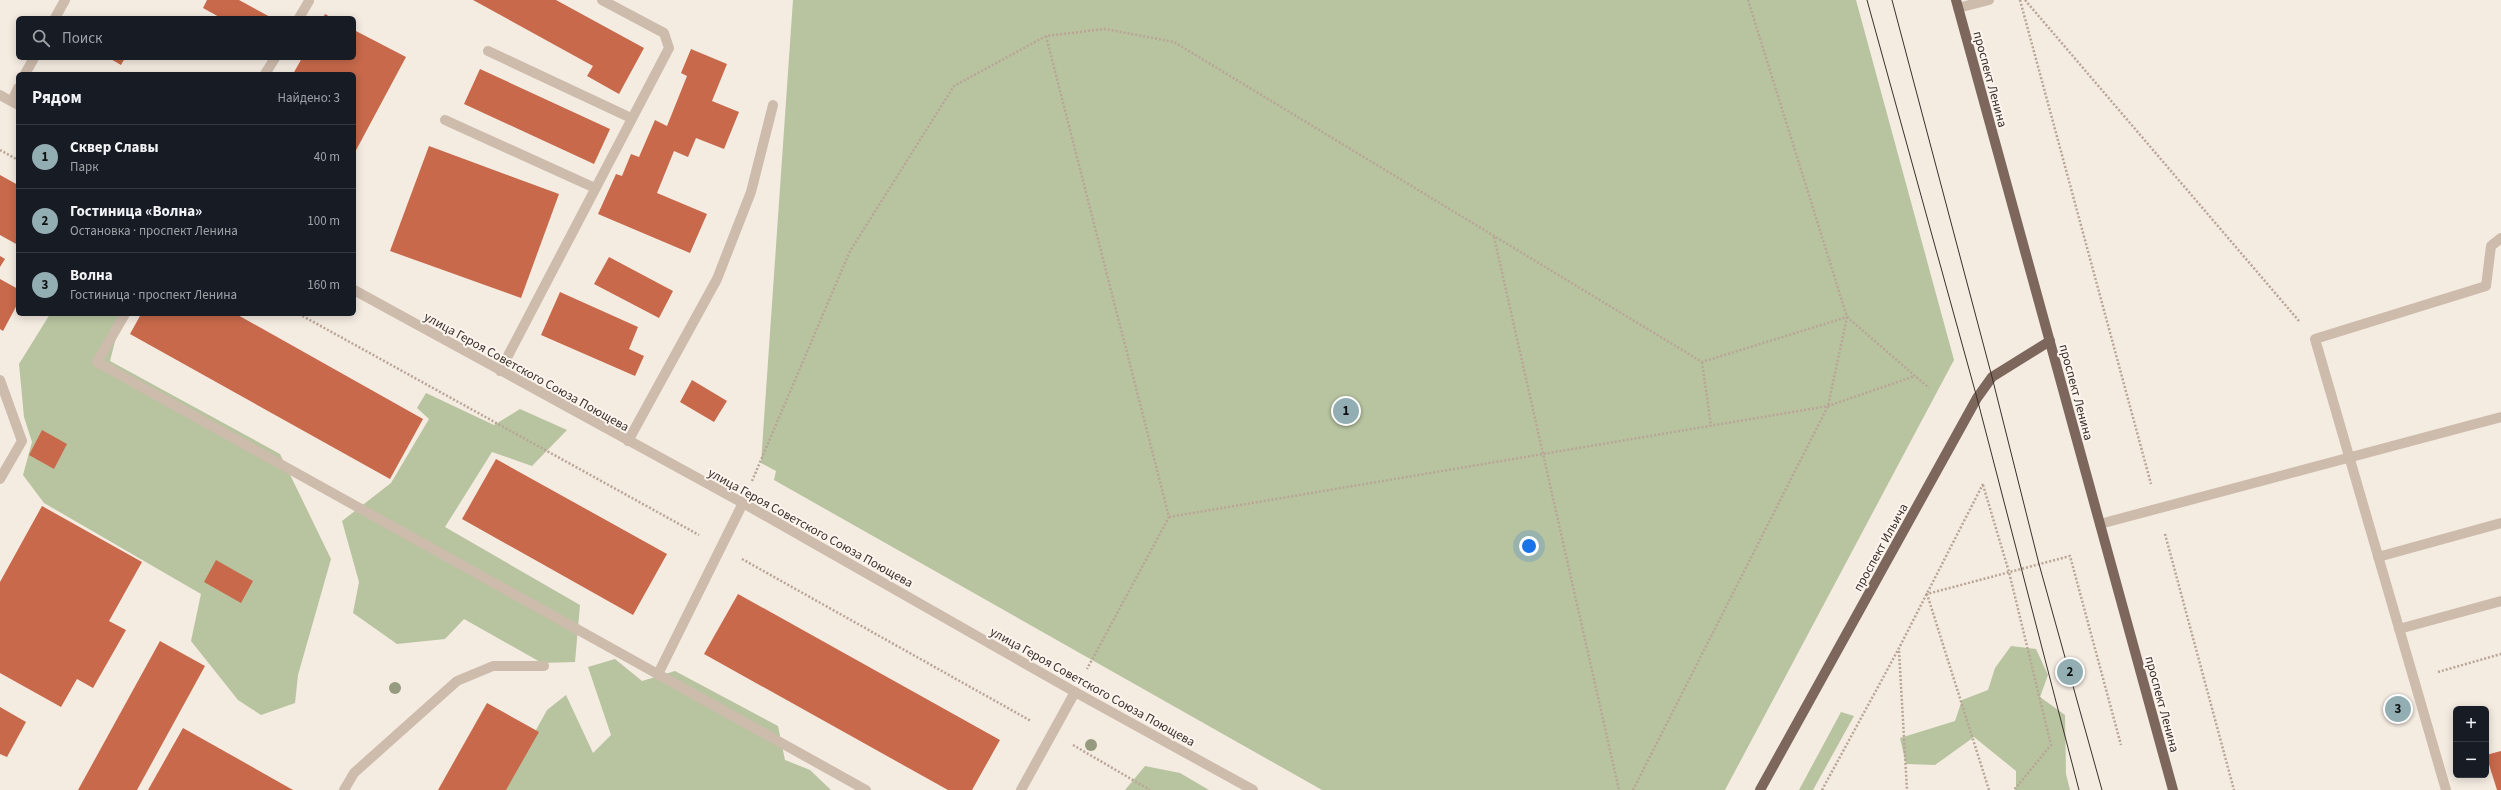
<!DOCTYPE html>
<html lang="ru">
<meta charset="utf-8">
<style>
body{margin:0;font-family:"Source Sans 3",sans-serif;background:#242831;color:#f1f3f6}
.controls{position:absolute;right:12px;bottom:12px;display:grid;overflow:hidden;border-radius:6px;box-shadow:0 2px 10px #0003}
.controls button{width:36px;height:36px;display:grid;place-items:center;padding:0;border:0;border-bottom:1px solid #363941;background:#171b24;color:#f1f3f6;font:20px sans-serif}
.you{position:absolute;left:1529px;top:546px;width:14px;height:14px;margin:-10px;border:3px solid #fff;border-radius:50%;background:#1a73e8;box-shadow:0 0 0 6px #1a73e833}
.badge{display:grid;place-items:center;width:26px;height:26px;border-radius:50%;background:#92aeb2;color:#111;font-size:13px;font-weight:700}
.pin{position:absolute;translate:-50% -50%;border:2px solid #fff;box-shadow:0 1px 4px #0006}
.list{margin:0;padding:0;list-style:none}
h2{display:flex;justify-content:space-between;align-items:center;height:52px;margin:0;padding:0 16px;font-size:17px}
h2 small{font-size:13px;font-weight:400;color:#9ea1a6}
.list li{display:grid;grid-template-columns:26px 1fr auto;gap:12px;align-items:center;box-sizing:border-box;height:64px;padding:0 16px;border-top:1px solid #363941}
.list b{display:block;font-size:15px;white-space:nowrap}
.list p{margin:0;font-size:13px;white-space:nowrap;color:#9ea1a6}
.list em{font-size:13px;font-style:normal;color:#9ea1a6}
.icon{flex:none;width:22px;height:22px;fill:none;stroke:currentColor;stroke-width:2;stroke-linecap:round;stroke-linejoin:round}
.map{position:relative;flex:none;width:2501px;height:790px;overflow:hidden}
.search{position:absolute;background:#171b24;box-shadow:0 2px 10px #0003;left:16px;top:16px;width:340px;height:44px;display:flex;align-items:center;gap:10px;box-sizing:border-box;padding:0 14px;border-radius:6px;color:#9ea1a6;font-size:15px}
.panel{position:absolute;background:#171b24;box-shadow:0 2px 10px #0003;left:16px;top:72px;width:340px;height:244px;border-radius:6px}
.map>svg:first-child{display:block}
.green{fill:#b8c4a0}
.building{fill:#c8694b}
.lines{fill:none;stroke-linecap:round;stroke-linejoin:round}
.path{stroke:#b9a596;stroke-width:2.5;stroke-dasharray:2 2;stroke-linecap:butt}
.minor{stroke:#cdbbac;stroke-width:10}
.major{stroke:#7d675c;stroke-width:10}
.tram{stroke:#3b302b;stroke-width:1}
.tree{fill:#969b7f}
.labels{text-anchor:middle;stroke-width:4;stroke-linejoin:round;paint-order:stroke}
.street-label{font-size:13px;fill:#3b302b;stroke:#fbf5ee}
</style>
<div class="map">
<svg width="2501" height="790" viewBox="0 0 2501 790">
<rect width="100%" height="100%" fill="#f4ebe1"/>
<g class="green">
<polygon points="793,0 1856,0 1954,360 1725,790 1322,790 774,480 776,471 761,463"/>
<polygon points="50,314 122,314 110,361 280,454 331,559 298,675 295,703 261,715 238,700 191,641 201,594 44,503 23,475 32,442 24,417 19,364"/>
<polygon points="426,393 494,425 520,409 567,430 532,466 492,452 445,527 580,605 575,662 542,663 464,619 445,639 397,644 353,613 359,582 342,521 391,483 429,419 417,408"/>
<polygon points="2011,646 2036,649 2048,675 2040,697 2065,715 2066,774 2070,790 2016,790 2016,771 1974,737 1935,765 1906,764 1900,738 1955,721 1962,700 1988,690 1995,668"/>
<polygon points="615,659 642,681 675,671 778,726 785,760 810,770 831,790 503,790 547,710 566,695 593,753 611,735 588,667"/>
<polygon points="1841,712 1854,716 1813,790 1799,790"/>
<polygon points="1145,766 1180,773 1209,790 1125,790"/>
</g>
<g class="building">
<polygon points="207,0 239,0 272,18 221,18 203,8"/>
<polygon points="473,0 556,0 644,48 619,94 587,76 593,66"/>
<polygon points="325,14 332,18 323,18"/>
<polygon points="354,30 406,57 354,154 354,74 293,74 302,58 354,58"/>
<polygon points="691,49 727,64 712,101 739,112 724,149 696,138 688,157 674,151 657,193 707,214 690,253 598,214 616,174 622,176 631,154 639,157 655,120 667,126 687,76 681,73"/>
<polygon points="109,58 125,58 121,65"/>
<polygon points="480,69 610,129 594,164 464,104"/>
<polygon points="429,146 559,194 521,298 390,251"/>
<polygon points="0,175 18,185 18,245 0,235"/>
<polygon points="0,256 5,259 0,267"/>
<polygon points="609,257 673,291 659,318 594,284"/>
<polygon points="0,279 18,289 18,303 3,331 0,329"/>
<polygon points="560,292 638,327 629,349 644,356 635,376 541,335"/>
<polygon points="141,314 236,314 423,419 390,479 130,334"/>
<polygon points="692,380 727,401 714,422 680,402"/>
<polygon points="42,430 67,444 54,469 29,455"/>
<polygon points="496,459 667,554 633,615 462,519"/>
<polygon points="42,506 142,562 109,621 126,630 93,688 77,679 61,707 0,673 0,582"/>
<polygon points="216,560 253,581 241,603 204,582"/>
<polygon points="738,594 1000,740 972,790 948,790 704,654"/>
<polygon points="160,641 205,666 137,790 78,790"/>
<polygon points="487,703 539,732 506,790 438,790"/>
<polygon points="0,707 26,722 7,757 0,754"/>
<polygon points="183,728 240,760 293,790 148,790"/>
<polygon points="2501,751 2501,790 2497,790 2486,755"/>
</g>
<g class="lines">
<g class="path">
<polyline points="2020,0 2151,484"/>
<polyline points="2025,0 2299,321"/>
<polyline points="1046,36 1169,517 1087,669"/>
<polyline points="0,150 18,160"/>
<polyline points="1494,237 1619,790"/>
<polyline points="299,314 699,535"/>
<polyline points="1847,317 1929,388"/>
<polyline points="1702,362 1711,426"/>
<polyline points="752,481 850,251 954,86 1046,36 1105,29 1174,42 1702,362 1847,317"/>
<polyline points="1983,485 2009,572 2051,745 2014,790"/>
<polyline points="1169,517 1828,406 1915,376"/>
<polyline points="2165,534 2234,790"/>
<polyline points="742,559 1031,721"/>
<polyline points="1899,651 1907,790"/>
<polyline points="2438,672 2501,654"/>
<polyline points="1073,745 1150,790"/>
<polyline points="1633,790 1828,406 1847,317 1748,0"/>
<polyline points="1822,790 1898,650 1983,484"/>
<polyline points="1989,790 1927,594 2070,556 2121,745"/>
</g>
<g class="minor">
<polyline points="1958,8 1989,0"/>
<polyline points="55,18 65,0"/>
<polyline points="299,18 309,1"/>
<polyline points="488,51 631,118"/>
<polyline points="25,74 34,58"/>
<polyline points="265,74 275,58"/>
<polyline points="0,95 18,105"/>
<polyline points="12,101 18,88"/>
<polyline points="445,120 595,188"/>
<polyline points="354,290 743,503 1075,692 1253,790"/>
<polyline points="125,314 97,362 866,790"/>
<polyline points="500,371 669,48 664,33 602,0"/>
<polyline points="0,380 22,441 0,479"/>
<polyline points="628,441 717,279 751,192 773,105"/>
<polyline points="2100,524 2501,417"/>
<polyline points="2378,557 2501,523"/>
<polyline points="2399,629 2501,601"/>
<polyline points="658,674 743,503"/>
<polyline points="344,790 354,773 457,681 493,666 544,666"/>
<polyline points="1021,790 1075,692"/>
<polyline points="2446,790 2315,339 2486,286 2491,246 2501,238"/>
</g>
<g class="major">
<polyline points="1956,0 2173,790"/>
<polyline points="1760,790 1977,398 1992,377 2050,341"/>
</g>
<g class="tram">
<polyline points="1867,0 1977,398 2079,790"/>
<polyline points="1892,0 1992,377 2039,564 2102,790"/>
</g>
</g>
<g class="tree">
<circle cx="395" cy="688" r="6"/>
<circle cx="1091" cy="745" r="6"/>
</g>
<g class="labels">
<g class="street-label">
<text transform="translate(1991 79) rotate(75)" y="5">проспект Ленина</text>
<text transform="translate(527 371) rotate(29)" y="5">улица Героя Советского Союза Поющева</text>
<text transform="translate(2077 392) rotate(75)" y="5">проспект Ленина</text>
<text transform="translate(811 527) rotate(29)" y="5">улица Героя Советского Союза Поющева</text>
<text transform="translate(1880 547) rotate(-61)" y="5">проспект Ильича</text>
<text transform="translate(1093 686) rotate(29)" y="5">улица Героя Советского Союза Поющева</text>
<text transform="translate(2163 704) rotate(75)" y="5">проспект Ленина</text>
</g>
</g>
</svg>
<div class="controls">
<button>+</button>
<button>−</button>
</div>
<div class="you"></div>
<div class="pin badge" style="left:1346px;top:411px">1</div>
<div class="pin badge" style="left:2070px;top:672px">2</div>
<div class="pin badge" style="left:2398px;top:709px">3</div>
<div class="search"><svg class="icon" aria-label="search" viewBox="0 0 24 24"><circle cx="10" cy="10" r="6"/><path d="M15 15l6 6"/></svg>Поиск</div>
<section class="panel">
<h2>Рядом<small>Найдено: 3</small></h2>
<ul class="list">
<li><span class="badge">1</span><div><b>Сквер Славы</b><p>Парк</p></div><em>40 m</em></li>
<li><span class="badge">2</span><div><b>Гостиница «Волна»</b><p>Остановка · проспект Ленина</p></div><em>100 m</em></li>
<li><span class="badge">3</span><div><b>Волна</b><p>Гостиница · проспект Ленина</p></div><em>160 m</em></li>
</ul>
</section>
</div>
